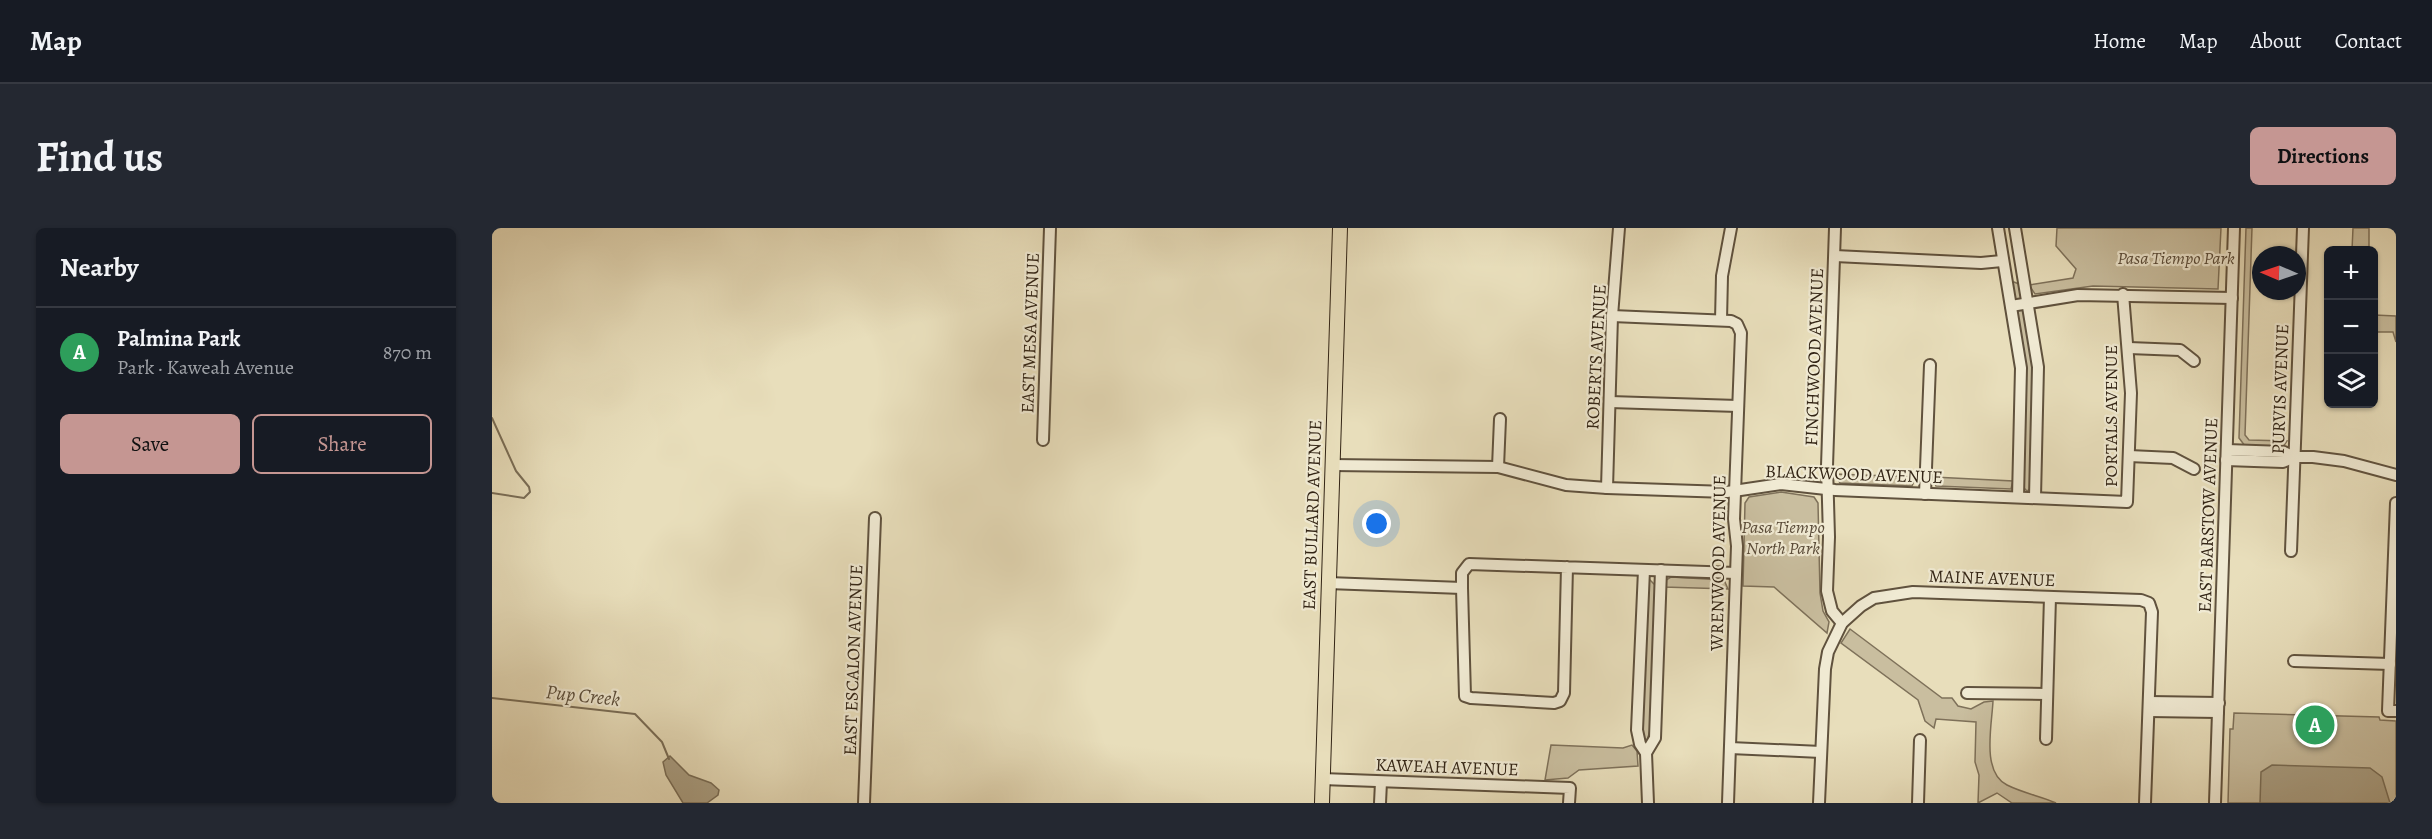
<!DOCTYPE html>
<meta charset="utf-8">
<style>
body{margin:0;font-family:Alegreya,serif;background:#242831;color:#f1f3f6}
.controls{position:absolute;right:18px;top:18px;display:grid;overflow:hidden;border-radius:9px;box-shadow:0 2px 4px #0004}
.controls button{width:54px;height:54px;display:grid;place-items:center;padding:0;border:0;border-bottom:2px solid #363941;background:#171b24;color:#f1f3f6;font:30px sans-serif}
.compass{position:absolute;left:1760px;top:18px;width:54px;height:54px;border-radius:50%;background:#171b24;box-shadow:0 2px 4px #0004;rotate:272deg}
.you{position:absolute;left:885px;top:296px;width:21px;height:21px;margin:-15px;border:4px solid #fff;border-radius:50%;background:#1a73e8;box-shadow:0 0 0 9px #1a73e833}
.badge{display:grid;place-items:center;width:39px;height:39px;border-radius:50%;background:#c59692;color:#fff;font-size:20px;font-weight:700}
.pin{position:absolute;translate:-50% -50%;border:3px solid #fff;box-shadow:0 2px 6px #0006}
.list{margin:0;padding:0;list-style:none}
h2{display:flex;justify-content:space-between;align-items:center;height:78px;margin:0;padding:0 24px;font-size:26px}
h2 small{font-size:20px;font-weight:400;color:#9ea1a6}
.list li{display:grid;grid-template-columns:39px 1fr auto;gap:18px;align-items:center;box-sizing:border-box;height:90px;padding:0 24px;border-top:2px solid #363941}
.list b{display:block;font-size:22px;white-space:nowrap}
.list p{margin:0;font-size:20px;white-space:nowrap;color:#9ea1a6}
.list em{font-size:20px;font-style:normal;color:#9ea1a6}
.actions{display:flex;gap:12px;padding:18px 24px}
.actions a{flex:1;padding:14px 0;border:2px solid #c59692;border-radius:9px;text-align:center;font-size:21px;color:#c59692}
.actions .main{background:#c59692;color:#111}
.icon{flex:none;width:33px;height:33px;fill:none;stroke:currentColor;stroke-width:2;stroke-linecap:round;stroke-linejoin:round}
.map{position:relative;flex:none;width:1904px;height:575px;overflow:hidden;border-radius:9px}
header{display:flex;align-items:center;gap:36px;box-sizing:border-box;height:84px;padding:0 30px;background:#171b24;border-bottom:2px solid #363941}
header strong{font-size:28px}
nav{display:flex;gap:33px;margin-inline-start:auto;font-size:21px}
.intro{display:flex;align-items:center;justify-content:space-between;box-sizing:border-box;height:144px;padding:0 36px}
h1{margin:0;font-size:42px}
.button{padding:15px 27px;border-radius:9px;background:#c59692;color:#111;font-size:21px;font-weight:700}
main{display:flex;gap:36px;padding:0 36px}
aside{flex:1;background:#171b24;border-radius:9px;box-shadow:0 2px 4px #0004}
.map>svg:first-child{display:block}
.green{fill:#c9be9f;stroke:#7e715a;stroke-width:1.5}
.water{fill:#aa9f83;stroke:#7a6e57;stroke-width:1.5}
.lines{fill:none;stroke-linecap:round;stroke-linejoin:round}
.stream{stroke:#7a6e57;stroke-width:2}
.minor-casing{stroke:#60523e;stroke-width:14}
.major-casing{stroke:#322415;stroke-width:16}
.minor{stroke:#f0ead3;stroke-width:10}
.major{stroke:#e8debb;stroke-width:14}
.labels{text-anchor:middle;stroke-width:4.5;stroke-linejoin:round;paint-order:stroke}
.park-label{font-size:18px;font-style:italic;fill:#584a38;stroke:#f0ead3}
.street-label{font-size:18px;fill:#322415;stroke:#f0ead3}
.water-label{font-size:20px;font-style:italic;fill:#5c4f3c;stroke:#f0ead3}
</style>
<header>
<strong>Map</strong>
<nav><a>Home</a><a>Map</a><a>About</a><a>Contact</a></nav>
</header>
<div class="intro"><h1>Find us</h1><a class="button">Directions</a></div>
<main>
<aside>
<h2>Nearby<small></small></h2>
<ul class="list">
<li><span class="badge" style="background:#2e9e5b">A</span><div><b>Palmina Park</b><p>Park · Kaweah Avenue</p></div><em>870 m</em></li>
</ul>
<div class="actions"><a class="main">Save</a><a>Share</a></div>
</aside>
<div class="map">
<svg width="1904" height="575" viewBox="0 0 1904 575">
<rect width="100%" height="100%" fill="#e8debb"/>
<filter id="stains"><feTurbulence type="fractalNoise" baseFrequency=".00333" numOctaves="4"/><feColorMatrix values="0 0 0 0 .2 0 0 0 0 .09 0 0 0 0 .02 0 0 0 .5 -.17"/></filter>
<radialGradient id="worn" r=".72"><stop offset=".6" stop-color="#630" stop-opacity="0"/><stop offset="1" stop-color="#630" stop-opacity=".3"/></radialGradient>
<g class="green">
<polygon points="1565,0 1729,0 1726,61 1601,58 1543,66 1537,57 1581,50 1584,41 1564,18"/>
<polygon points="1754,0 1760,0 1753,207 1757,212 1795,213 1791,219 1753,218 1747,210"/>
<polygon points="1861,0 1877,0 1877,22 1860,22"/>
<polygon points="1522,54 1527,56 1536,95 1543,156 1539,260 1535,263 1530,258 1534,155 1532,123 1520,55"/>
<polygon points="1882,87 1904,88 1904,114 1901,104 1882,104"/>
<polygon points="1343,246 1424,249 1420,258 1348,255"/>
<polygon points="1441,249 1521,253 1519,261 1444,258"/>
<polygon points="1289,264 1322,269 1326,275 1328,365 1331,383 1337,394 1335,405 1282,359 1251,358 1253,275 1257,269"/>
<polygon points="1179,349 1232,352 1236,361 1172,359 1174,352"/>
<polygon points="1158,352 1163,357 1159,499 1154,516 1150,508 1155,354"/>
<path d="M1358,401L1450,470H1460L1466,478L1479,481L1492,474L1501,473C1500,497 1489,544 1515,557C1531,565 1548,568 1564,575H1520L1505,565L1486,575L1487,547L1483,534L1484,494L1444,491L1442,500L1433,493L1426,472L1349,415Z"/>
<polygon points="1742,485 1887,489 1888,492 1904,493 1904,575 1736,575 1738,501 1741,501"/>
<polygon points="1059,517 1131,520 1140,517 1145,523 1146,538 1087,542 1076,550 1053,552"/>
</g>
<g class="water">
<polygon points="178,528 197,547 219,555 227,562 226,567 215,575 191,575 174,547 171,534"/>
<polygon points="1780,537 1878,540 1890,549 1898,575 1768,575 1769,544"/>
</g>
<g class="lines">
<g class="stream">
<polyline points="0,190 24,243 37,259 38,264 32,270 0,265"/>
<polyline points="0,470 143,486 170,514 177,531"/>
</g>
<g class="minor-casing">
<g id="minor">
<polyline points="1343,0 1335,238 1337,309 1335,363 1340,383 1350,395"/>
<polyline points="1506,0 1529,140 1526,269"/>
<polyline points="1523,0 1546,139 1543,269"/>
<polyline points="1343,28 1489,35 1510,33"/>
<polyline points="1519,78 1586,67 1740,70"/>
<polyline points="1120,88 1239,93 1245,96 1249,105 1242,291 1245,318 1236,575"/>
<polyline points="1229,92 1230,48 1239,0"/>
<polyline points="1637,120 1688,122 1702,133"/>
<polyline points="1118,174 1246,178"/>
<polyline points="551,212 558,0"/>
<polyline points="1735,222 1792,224 1802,229"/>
<polyline points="1637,228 1681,230 1702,241"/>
<polyline points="1734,232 1791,234 1802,229 1821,229 1852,233 1904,247"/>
<polyline points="840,237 1006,239 1074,257 1115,260 1235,264 1289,256 1343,262 1635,274 1639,165 1631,66"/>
<polyline points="1006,239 1008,191"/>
<polyline points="1115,260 1120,88 1127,0"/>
<polyline points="1433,266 1438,137"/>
<polyline points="1904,275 1896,483 1904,483"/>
<polyline points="1799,323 1811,0"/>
<polyline points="1075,339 1072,465 1068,473 1062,475 979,470 973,468 970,360 970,345 977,336 1244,345"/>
<polyline points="1152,342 1145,502 1148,516 1154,525 1156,575"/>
<polyline points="836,355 970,360"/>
<polyline points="1802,433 1898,436"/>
<polyline points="1475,465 1555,466"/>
<polyline points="1657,474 1727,475"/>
<polyline points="1657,483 1726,484"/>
<polyline points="1554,511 1558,369"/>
<polyline points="1238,520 1329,524"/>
<polyline points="1154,525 1163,510 1169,342"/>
<polyline points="830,551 1078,560 1077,575"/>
<polyline points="372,575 383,290"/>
<polyline points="888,575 889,554"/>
<polyline points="1327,575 1333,441 1336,424 1350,395 1369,378 1382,370 1421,364 1649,372 1657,375 1660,384 1653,575"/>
<polyline points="1426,575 1428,512"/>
<polyline points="1723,575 1742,0"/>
</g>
</g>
<g class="major-casing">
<polyline id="major" points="830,575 848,0"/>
</g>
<use href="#minor" class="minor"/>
<use href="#major" class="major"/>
</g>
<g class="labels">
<g class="park-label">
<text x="1684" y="36">Pasa Tiempo Park</text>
<text x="1291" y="305">Pasa Tiempo<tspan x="1291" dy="21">North Park</tspan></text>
</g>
<g class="street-label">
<text transform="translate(538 105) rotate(-88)" y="6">EAST MESA AVENUE</text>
<text transform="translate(1104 129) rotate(-87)" y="6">ROBERTS AVENUE</text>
<text transform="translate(1322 129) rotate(-88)" y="6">FINCHWOOD AVENUE</text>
<text transform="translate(1788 161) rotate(-88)" y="6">PURVIS AVENUE</text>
<text transform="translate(1619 188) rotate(-90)" y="6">PORTALS AVENUE</text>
<text transform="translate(1362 246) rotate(2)" y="6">BLACKWOOD AVENUE</text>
<text transform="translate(820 287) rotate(-88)" y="6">EAST BULLARD AVENUE</text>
<text transform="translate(1716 287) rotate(-88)" y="6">EAST BARSTOW AVENUE</text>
<text transform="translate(1226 335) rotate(-89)" y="6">WRENWOOD AVENUE</text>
<text transform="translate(1500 350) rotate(2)" y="6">MAINE AVENUE</text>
<text transform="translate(361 432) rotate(-88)" y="6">EAST ESCALON AVENUE</text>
<text transform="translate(955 539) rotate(2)" y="6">KAWEAH AVENUE</text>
</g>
<g class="water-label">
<text transform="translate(91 467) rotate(6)" y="7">Pup Creek</text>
</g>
</g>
<rect width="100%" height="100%" filter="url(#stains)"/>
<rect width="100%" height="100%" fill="url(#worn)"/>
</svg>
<div class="controls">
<button>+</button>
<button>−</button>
<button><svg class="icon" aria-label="layers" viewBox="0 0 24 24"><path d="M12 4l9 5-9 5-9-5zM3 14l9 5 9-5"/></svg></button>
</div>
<svg class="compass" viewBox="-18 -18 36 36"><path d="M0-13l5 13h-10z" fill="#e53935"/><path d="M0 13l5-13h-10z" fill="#9ea1a6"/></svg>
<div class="you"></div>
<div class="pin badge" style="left:1823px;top:497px;background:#2e9e5b">A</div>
</div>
</main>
